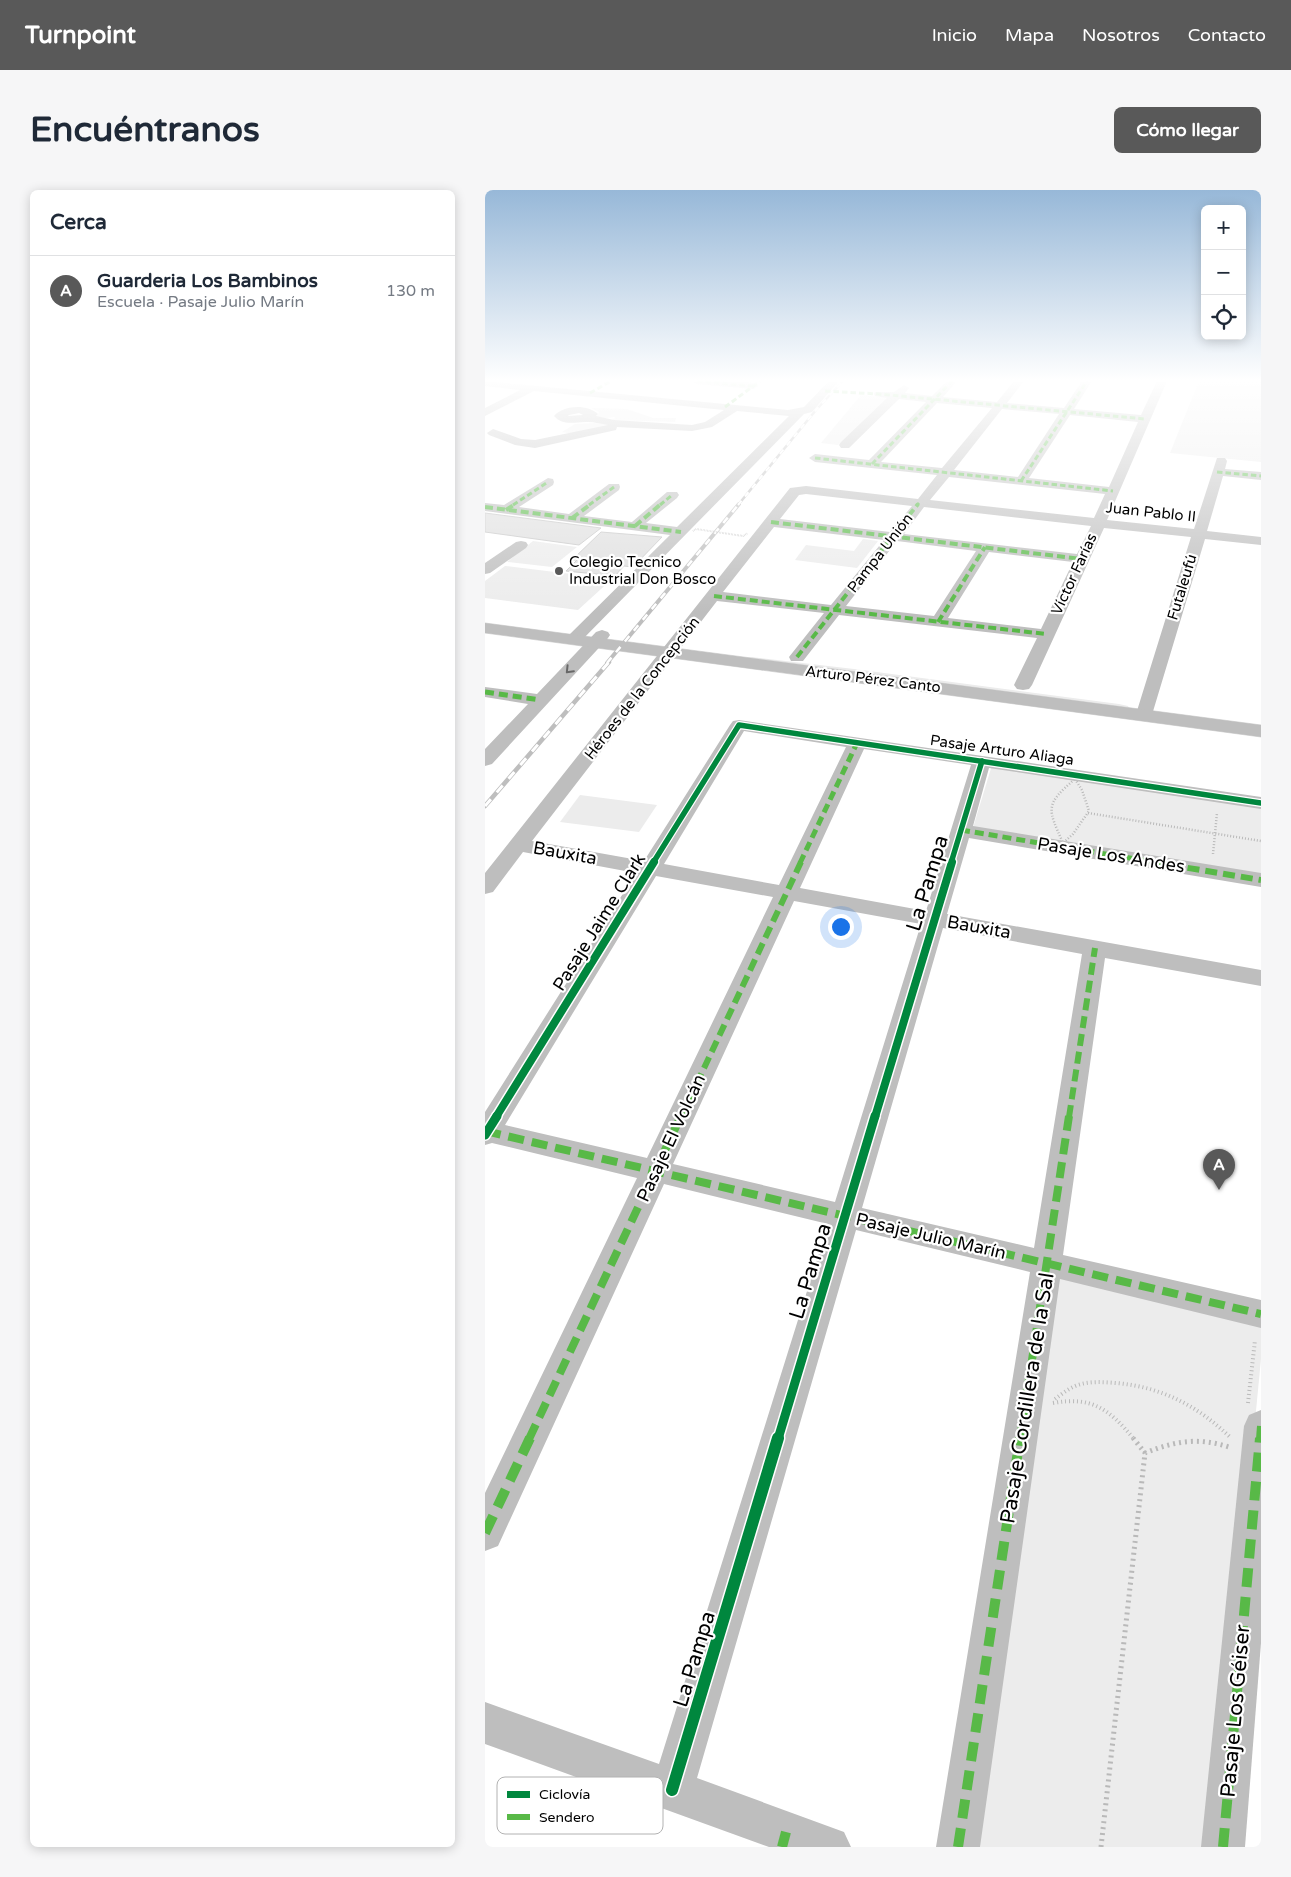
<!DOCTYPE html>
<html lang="es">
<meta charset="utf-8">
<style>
body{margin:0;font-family:"Varela Round",sans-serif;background:#f6f6f7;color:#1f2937}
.controls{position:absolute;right:15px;top:15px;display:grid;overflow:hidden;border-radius:8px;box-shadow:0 2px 12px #0003}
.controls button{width:45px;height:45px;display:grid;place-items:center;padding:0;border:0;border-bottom:1px solid #e0e1e3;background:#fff;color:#1f2937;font:25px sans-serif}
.you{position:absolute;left:355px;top:736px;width:18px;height:18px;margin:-12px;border:4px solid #fff;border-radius:50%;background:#1a73e8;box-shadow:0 0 0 8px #1a73e833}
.badge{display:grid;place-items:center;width:32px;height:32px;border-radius:50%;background:#595959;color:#fff;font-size:16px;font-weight:700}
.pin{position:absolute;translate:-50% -41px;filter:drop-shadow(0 1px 2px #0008)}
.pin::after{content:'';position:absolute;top:26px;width:18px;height:15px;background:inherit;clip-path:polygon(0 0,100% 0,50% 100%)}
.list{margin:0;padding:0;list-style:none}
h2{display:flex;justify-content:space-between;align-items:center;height:65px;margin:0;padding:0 20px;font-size:21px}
h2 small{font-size:16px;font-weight:400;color:#747a83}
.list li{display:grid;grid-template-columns:32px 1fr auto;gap:15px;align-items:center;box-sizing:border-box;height:70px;padding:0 20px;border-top:1px solid #e0e1e3}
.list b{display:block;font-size:19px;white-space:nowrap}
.list p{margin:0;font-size:16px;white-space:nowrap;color:#747a83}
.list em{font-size:16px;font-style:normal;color:#747a83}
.icon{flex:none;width:28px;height:28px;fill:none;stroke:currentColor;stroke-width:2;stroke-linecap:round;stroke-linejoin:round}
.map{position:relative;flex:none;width:776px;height:1657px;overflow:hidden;border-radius:8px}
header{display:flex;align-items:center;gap:30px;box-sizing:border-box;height:70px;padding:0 25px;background:#595959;color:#fff}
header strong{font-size:24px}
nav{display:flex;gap:28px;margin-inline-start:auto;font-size:18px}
.intro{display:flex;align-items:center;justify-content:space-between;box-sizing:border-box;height:120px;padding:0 30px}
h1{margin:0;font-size:35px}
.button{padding:12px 22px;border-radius:8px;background:#595959;color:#fff;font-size:18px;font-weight:700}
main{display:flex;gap:30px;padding:0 30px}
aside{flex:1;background:#fff;border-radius:8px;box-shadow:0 2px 12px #0003}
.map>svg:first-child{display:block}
.green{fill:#ececec}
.building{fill:#dfdfdf;stroke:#c7c7c7}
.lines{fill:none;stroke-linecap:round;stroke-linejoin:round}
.major-casing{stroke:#dbdbdb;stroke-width:1}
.path-far2{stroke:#b9b9b9;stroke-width:2.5;stroke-dasharray:1 2;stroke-linecap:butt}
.path-far1{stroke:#b9b9b9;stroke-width:4;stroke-dasharray:1 3;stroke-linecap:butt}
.path{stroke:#b9b9b9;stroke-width:5;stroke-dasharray:2 4;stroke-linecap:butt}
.minor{fill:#bebebe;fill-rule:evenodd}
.major{fill:#bebebe;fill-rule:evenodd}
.rail-far2-casing{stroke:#bebebe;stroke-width:2.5}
.rail-far1-casing{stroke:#bebebe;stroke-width:4}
.rail-casing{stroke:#bebebe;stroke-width:4.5}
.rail-far2{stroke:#fff;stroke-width:2;stroke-dasharray:5.5;stroke-linecap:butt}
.rail-far1{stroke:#fff;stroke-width:2.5;stroke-dasharray:7;stroke-linecap:butt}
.rail{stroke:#fff;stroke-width:3;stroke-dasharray:9;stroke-linecap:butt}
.path-bridge{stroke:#b9b9b9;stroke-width:2;stroke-dasharray:0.5 1;stroke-linecap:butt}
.quiet-far5{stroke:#58b947;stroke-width:3;stroke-dasharray:5.5 3;stroke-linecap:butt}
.quiet-far4{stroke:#58b947;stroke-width:4;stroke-dasharray:8 4;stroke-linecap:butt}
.quiet-far3{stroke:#58b947;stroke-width:5;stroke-dasharray:9 5;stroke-linecap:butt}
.quiet-far2{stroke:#58b947;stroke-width:6;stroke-dasharray:12 6;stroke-linecap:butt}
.quiet-far1{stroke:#58b947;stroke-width:8;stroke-dasharray:16 8;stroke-linecap:butt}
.quiet{stroke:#58b947;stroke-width:10;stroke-dasharray:19 10;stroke-linecap:butt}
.cycleway-far3-casing{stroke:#fff;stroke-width:8}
.cycleway-far2-casing{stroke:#fff;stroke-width:11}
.cycleway-far1-casing{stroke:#fff;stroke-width:12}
.cycleway-casing{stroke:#fff;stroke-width:15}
.cycleway-far3{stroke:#00873e;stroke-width:5.5}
.cycleway-far2{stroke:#00873e;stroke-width:8}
.cycleway-far1{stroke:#00873e;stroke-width:9}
.cycleway{stroke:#00873e;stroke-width:12}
.oneway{stroke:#686868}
.poi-dot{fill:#595959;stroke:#fff;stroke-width:2}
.labels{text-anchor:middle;stroke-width:4.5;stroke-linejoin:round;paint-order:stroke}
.far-street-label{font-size:15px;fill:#000;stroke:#fff}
.far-poi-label{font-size:15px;fill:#000;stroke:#fff;text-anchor:start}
.street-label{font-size:18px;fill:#000;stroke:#fff}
.near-street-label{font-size:21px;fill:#000;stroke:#fff}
.key{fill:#fff;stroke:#b2b2b2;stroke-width:1}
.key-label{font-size:14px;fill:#000}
</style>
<header>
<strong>Turnpoint</strong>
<nav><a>Inicio</a><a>Mapa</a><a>Nosotros</a><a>Contacto</a></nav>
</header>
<div class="intro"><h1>Encuéntranos</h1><a class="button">Cómo llegar</a></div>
<main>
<aside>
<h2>Cerca<small></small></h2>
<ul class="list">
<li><span class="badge">A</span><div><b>Guarderia Los Bambinos</b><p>Escuela · Pasaje Julio Marín</p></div><em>130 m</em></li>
</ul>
</aside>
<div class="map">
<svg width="776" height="1657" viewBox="0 0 776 1657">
<rect width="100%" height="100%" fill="#fff"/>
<g class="green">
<polygon points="714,191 776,191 776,272 685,263"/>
<polygon points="376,205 404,208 353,255 336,253"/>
<polygon points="106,218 142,219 168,228 191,228 190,232 129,230 127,229 131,228 129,227 115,229 111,227 114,222"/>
<polygon points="110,233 129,235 89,244 77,242 90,234"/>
<polygon points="378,349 393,351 372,378 310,370 321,355 369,361"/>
<polygon points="48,351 92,357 67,377 22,372"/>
<polygon points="20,376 127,389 93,420 0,408 0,391"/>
<polygon points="254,467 266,467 369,479 634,514 643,516 644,518"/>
<polygon points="507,575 776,616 776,688 487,641"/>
<polygon points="95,605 172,615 154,642 75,632"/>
<polygon points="570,1083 776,1132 776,1169 729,1657 487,1657"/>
</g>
<g class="building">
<polygon points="0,323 116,338 94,355 0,342"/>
<polygon points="116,342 177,347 148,377 139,376 130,386 81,381 92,370 87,370"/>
</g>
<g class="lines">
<g class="major-casing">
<polygon id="major" points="0,433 776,535 776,547 0,443"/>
</g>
<g class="path-far2">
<path d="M590,589L597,600L604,621L588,644L578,653C563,619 559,615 590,589Z"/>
<polyline points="603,623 776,651"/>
<polyline points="728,664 732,623"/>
</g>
<g class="path-far1">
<path d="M570,1209C577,1204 584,1198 593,1195C605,1191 618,1192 631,1193C677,1197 713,1216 746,1248"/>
<path d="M568,1213C607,1206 624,1219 649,1249"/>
<polyline points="763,1213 770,1150"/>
</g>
<g class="path">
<polyline points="648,1248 660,1263"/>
<path d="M616,1657L660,1263C690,1251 713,1247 744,1257"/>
</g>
<g class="minor">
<path d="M0,191L303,220L319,217L344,191H354L327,222L319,224L94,453H82L80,450L82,447L185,345L0,321V313L19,315L63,288L68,289L69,292L68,295L34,317L84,324L124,294H134L135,297L134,300L99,326L147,332L182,302H192L194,305L192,308L161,333L192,337L304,226L252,221L227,237L207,241L132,237L131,240L50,258L30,255L4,245L2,243L8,239L36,249L50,250L123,235C116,234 110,232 103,232C91,231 79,237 69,226C79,215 102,214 113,224L111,226L129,230L207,235L220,232L239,220L49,201L0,226V218L35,200L0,196ZM94,223L98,225L83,226L84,225Z"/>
<path d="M207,191C219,190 265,188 273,196L268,199L212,194Z"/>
<path d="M462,191H472L458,207L512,212L529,191H539L522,213L579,218L597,191H607L589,219L656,225L672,191H682L622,330L709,339L732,268H740L742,271L740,279L776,282V290L738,286L722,341L776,347V355L720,349L666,528L660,529L654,528L651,524L706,347L619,338L547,495L544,499L538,500L532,499L529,495L552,448L354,425L318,471H306L304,467L339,423L232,411L47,651L159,671L245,535L248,531L254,530L776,607V619L504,578L488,636L776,683V697L484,648L462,724L776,780V796L620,768L578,1065L776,1110V1138L575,1089L495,1657H451L545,1082L371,1040L212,1588L359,1642L366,1657H284L0,1554V1512L174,1574L343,1034L179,994L13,1356L0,1361V1303L152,988L7,953L0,955V922L151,683L38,662L8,702L0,704V683L305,298L321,296L433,309L452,285L330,272L324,268L330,264L384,270L441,212L414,209L364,258H356L354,255L356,252L402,208L390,206L389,204L390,202H409L419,195L424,198L420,203L447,206ZM452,213L507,218L457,278L396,272ZM517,219L574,224L533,287L469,280ZM585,225L653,232L624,297L544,288ZM464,287L620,304L609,328L445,310ZM321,304L427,316L405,342L295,329L314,305ZM439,317L606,336L592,364L419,344ZM289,337L399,350L346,415L238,402ZM412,351L491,361L449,426L361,416ZM504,362L588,372L556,439L463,428ZM259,541L361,557L294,695L179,674ZM379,559L486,575L441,721L315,698ZM171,686L288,707L162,968L20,935ZM309,711L436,734L350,1012L188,974ZM458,738L597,764L549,1058L377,1018Z"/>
<polygon points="36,351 41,352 43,355 41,358 5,383 0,384 0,373 31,352"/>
<polygon points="117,440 123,442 125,445 123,448 7,574 0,576 0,559 43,514 0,507 0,497 52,504 111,442"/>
<polygon points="776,1220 776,1453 760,1657 716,1657 759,1236 764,1225"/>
</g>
<use href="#major" class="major"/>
<g class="rail-far2-casing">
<polyline id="rail-far2" points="253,315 331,220 358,191"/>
</g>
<g class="rail-far1-casing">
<polyline id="rail-far1" points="122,473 254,314"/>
</g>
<g class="rail-casing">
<polyline id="rail" points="0,616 124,472"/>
</g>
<use href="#rail-far2" class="rail-far2"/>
<use href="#rail-far1" class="rail-far1"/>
<use href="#rail" class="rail"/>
<polyline class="path-bridge" points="208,341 211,339 258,346 263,343"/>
<g class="quiet-far5">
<polyline points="212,191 268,196"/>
<polyline points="340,201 394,204 660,229"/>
<polyline points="105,203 126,191"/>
<polyline points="240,217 275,191"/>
<polyline points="330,268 628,301"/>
<polyline points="387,274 467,191"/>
<polyline points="732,282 776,286"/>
<polyline points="536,291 602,191"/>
<polyline points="28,315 63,292"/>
<polyline points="104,315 129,297"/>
<polyline points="175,315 187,305"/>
<polyline points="432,315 434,313"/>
</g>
<g class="quiet-far4">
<polyline points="0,317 196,342"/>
<polyline points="21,320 30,314"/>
<polyline points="87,328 106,314"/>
<polyline points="286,332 597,369"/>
<polyline points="150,336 176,314"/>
<polyline points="229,406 561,444"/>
<polyline points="453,432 500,357"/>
<polyline points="312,467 433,314"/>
</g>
<g class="quiet-far3">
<polyline points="0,502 55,510"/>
<polyline points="476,640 675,673"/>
<polyline points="315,673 372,553"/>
</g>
<g class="quiet-far2">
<polyline points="667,672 776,690"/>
<polyline points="196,927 316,672"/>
<polyline points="584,927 610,758"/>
</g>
<g class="quiet-far1">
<polyline points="0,941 776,1124"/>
<polyline points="44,1249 196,926"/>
<polyline points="535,1249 584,926"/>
<polyline points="775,1249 776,1236"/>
</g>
<g class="quiet">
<polyline points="0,1343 45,1248"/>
<polyline points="297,1657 301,1642"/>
<polyline points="473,1657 535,1248"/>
<polyline points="738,1657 775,1248"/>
</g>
<g class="cycleway-far3-casing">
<g id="cycleway-far3">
<polyline points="168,673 254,535 776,613"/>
<polyline points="466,673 497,571"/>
</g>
</g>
<g class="cycleway-far2-casing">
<g id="cycleway-far2">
<polyline points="11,927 169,672"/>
<polyline points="390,927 467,672"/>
</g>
</g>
<g class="cycleway-far1-casing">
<g id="cycleway-far1">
<polyline points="0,945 12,926"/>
<polyline points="293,1249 390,926"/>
</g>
</g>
<g class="cycleway-casing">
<polyline id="cycleway" points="187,1600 293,1248"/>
</g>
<use href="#cycleway-far3" class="cycleway-far3"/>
<use href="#cycleway-far2" class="cycleway-far2"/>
<use href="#cycleway-far1" class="cycleway-far1"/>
<use href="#cycleway" class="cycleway"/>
</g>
<defs><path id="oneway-chevron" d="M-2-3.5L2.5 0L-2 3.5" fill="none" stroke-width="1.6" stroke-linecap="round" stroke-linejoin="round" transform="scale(1.25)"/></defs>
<use class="oneway" href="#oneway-chevron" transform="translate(84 480) rotate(134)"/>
<linearGradient id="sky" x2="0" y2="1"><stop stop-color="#97b8d8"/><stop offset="0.45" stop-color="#fff"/><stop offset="1" stop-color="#fff" stop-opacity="0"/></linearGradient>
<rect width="776" height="423" fill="url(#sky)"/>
<circle class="poi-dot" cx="74" cy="381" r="5"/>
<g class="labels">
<g class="far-street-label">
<text transform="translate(666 322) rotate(6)" y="5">Juan Pablo II</text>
<text transform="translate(395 363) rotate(-52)" y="5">Pampa Unión</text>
<text transform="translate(589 384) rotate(-65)" y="5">Víctor Farías</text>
<text transform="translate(697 397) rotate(-73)" y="5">Futaleufú</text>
<text transform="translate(388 489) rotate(7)" y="5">Arturo Pérez Canto</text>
<text transform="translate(157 498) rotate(-52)" y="5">Héroes de la Concepción</text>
<text transform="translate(517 560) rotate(8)" y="5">Pasaje Arturo Aliaga</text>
</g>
<g class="far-poi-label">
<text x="84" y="377">Colegio Tecnico<tspan x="84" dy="17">Industrial Don Bosco</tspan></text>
</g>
<g class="street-label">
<text transform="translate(80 663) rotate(10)" y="6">Bauxita</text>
<text transform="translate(626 665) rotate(9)" y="6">Pasaje Los Andes</text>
<text transform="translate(114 732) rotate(-58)" y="6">Pasaje Jaime Clark</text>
<text transform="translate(494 737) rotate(10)" y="6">Bauxita</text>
<text transform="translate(186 948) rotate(-65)" y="6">Pasaje El Volcán</text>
<text transform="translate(446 1046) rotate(13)" y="6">Pasaje Julio Marín</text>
</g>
<g class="near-street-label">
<text transform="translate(442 693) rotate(-73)" y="7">La Pampa</text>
<text transform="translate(325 1081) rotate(-73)" y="7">La Pampa</text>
<text transform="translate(542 1208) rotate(-81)" y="7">Pasaje Cordillera de la Sal</text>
<text transform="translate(209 1469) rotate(-73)" y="7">La Pampa</text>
<text transform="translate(750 1521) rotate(-85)" y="7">Pasaje Los Géiser</text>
</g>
</g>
<rect x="12" y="1587" width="166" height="57" rx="8" class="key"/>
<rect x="22" y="1601" width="23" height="7" fill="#00873e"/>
<rect x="22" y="1624" width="23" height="6" fill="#58b947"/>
<g class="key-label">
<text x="54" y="1609">Ciclovía</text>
<text x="54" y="1632">Sendero</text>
</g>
</svg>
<div class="controls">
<button>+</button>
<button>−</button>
<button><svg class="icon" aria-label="locate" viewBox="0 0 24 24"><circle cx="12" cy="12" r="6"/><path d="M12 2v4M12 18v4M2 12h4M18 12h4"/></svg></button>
</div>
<div class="you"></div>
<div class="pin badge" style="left:734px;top:1000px">A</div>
</div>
</main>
